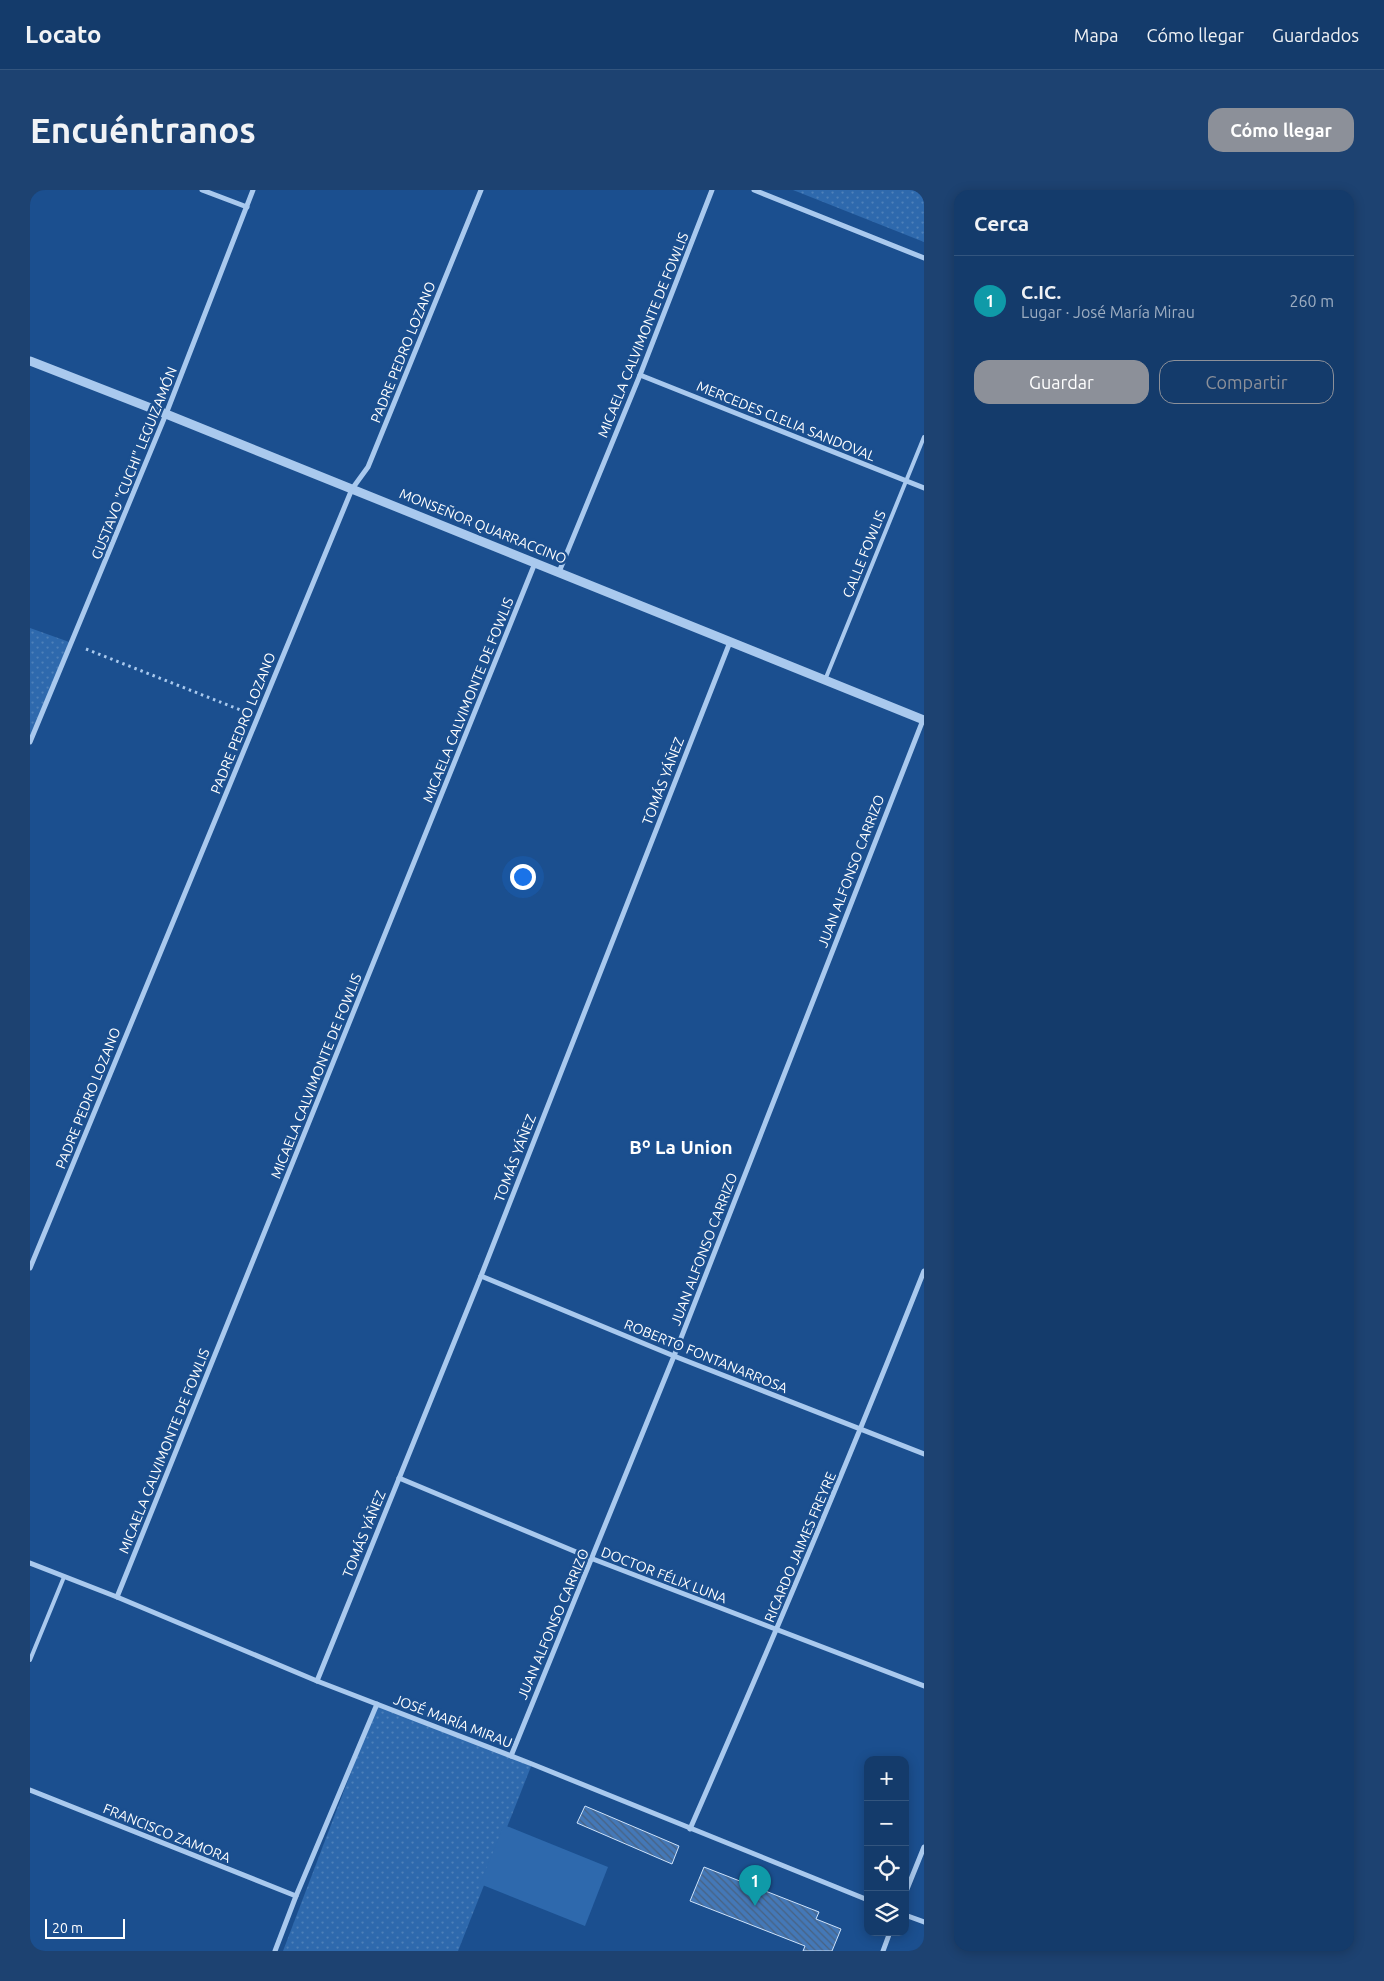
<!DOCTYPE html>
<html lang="es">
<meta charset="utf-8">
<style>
body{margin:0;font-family:Ubuntu,sans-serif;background:#1d4271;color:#f1f3f6}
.controls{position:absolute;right:15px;bottom:15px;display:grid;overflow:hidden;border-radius:10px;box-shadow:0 2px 12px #0003}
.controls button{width:45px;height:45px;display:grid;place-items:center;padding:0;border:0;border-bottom:1px solid #33557e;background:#143b6b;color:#f1f3f6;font:25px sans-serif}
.scale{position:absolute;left:15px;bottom:12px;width:80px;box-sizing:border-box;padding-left:5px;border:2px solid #fff;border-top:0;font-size:14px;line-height:18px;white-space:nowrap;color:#fff;-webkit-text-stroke:4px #1b4f8f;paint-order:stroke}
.you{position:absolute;left:492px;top:686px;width:18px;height:18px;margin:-12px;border:4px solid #fff;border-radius:50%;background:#1a73e8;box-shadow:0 0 0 8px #1a73e833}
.badge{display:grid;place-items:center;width:32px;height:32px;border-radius:50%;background:#8c9099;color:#fff;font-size:16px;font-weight:700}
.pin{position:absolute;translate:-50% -41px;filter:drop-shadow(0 1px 2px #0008)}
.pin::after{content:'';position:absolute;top:26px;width:18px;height:15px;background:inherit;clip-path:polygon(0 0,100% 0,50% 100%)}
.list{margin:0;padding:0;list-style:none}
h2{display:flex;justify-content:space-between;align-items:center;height:65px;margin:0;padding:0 20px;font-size:21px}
h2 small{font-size:16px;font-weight:400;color:#9dadc1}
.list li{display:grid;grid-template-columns:32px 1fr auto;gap:15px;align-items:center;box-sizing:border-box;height:90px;padding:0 20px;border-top:1px solid #33557e}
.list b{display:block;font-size:19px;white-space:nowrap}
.list p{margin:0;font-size:16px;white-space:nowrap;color:#9dadc1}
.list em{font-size:16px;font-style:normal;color:#9dadc1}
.actions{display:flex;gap:10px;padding:15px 20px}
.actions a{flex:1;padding:11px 0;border:1px solid #8c9099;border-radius:15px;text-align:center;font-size:18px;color:#8c9099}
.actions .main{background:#8c9099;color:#fff}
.icon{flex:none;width:28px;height:28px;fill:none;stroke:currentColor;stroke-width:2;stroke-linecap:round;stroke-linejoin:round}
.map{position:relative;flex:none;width:894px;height:1761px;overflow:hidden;border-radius:15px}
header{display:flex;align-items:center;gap:30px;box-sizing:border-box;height:70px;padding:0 25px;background:#143b6b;border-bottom:1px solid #33557e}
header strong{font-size:24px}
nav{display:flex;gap:28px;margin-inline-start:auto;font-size:18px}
.intro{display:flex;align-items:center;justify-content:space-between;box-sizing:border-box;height:120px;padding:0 30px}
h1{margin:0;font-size:35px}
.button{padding:12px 22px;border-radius:15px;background:#8c9099;color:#fff;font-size:18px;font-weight:700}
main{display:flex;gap:30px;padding:0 30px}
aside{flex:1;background:#143b6b;border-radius:15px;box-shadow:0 2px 12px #0003}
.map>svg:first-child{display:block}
.park{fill:url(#park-dots)}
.pitch{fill:#2e69ad}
.building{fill:url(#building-back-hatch);stroke:#cfe3fa}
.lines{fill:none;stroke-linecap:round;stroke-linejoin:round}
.path{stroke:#a9c9ee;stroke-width:3;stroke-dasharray:2.5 4;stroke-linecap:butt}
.service{stroke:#a9c9ee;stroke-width:4}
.minor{stroke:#a9c9ee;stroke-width:5}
.tertiary{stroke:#a9c9ee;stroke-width:9}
.labels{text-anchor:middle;stroke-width:5;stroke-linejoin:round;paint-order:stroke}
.street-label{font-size:14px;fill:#fff;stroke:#1b4f8f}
.district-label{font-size:19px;font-weight:bold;fill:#fff;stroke:#1b4f8f}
</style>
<header>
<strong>Locato</strong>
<nav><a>Mapa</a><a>Cómo llegar</a><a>Guardados</a></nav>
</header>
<div class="intro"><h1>Encuéntranos</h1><a class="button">Cómo llegar</a></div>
<main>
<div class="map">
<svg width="894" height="1761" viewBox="0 0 894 1761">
<defs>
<pattern id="park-dots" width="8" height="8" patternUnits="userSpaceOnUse" patternTransform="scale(1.25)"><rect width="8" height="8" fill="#2e69ad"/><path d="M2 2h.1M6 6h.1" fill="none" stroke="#4d80b9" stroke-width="1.8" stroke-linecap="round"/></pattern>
<pattern id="building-back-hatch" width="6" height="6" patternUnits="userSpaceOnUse" patternTransform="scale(1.25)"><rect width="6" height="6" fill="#4478b7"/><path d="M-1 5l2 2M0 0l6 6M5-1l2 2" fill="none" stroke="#486282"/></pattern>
</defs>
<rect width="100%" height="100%" fill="#1b4f8f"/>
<g class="park">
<polygon points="763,0 894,0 894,52"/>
<polygon points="0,438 42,453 0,552"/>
<polygon points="347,1514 502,1574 428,1761 253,1761"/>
</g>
<polygon class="pitch" points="474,1635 578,1677 555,1736 450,1694"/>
<g class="building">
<polygon points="555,1616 649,1656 642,1674 547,1633"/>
<polygon points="674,1677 789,1722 786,1729 811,1739 802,1761 773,1761 775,1756 660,1711"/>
</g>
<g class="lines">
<polyline class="path" points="56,459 213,521"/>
<g class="service">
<polyline points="795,490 894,247"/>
<polyline points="0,1470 34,1387"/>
</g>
<g class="minor">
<polyline points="172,0 217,17"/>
<polyline points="724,0 894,68"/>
<polyline points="610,185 894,298"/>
<polyline points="529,382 610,185 682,0"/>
<polyline points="0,552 136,224 223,0"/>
<polyline points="0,1078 322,299 338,277 451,0"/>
<polyline points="451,1086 644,1166 894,1264"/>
<polyline points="369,1288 563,1369 894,1496"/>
<polyline points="0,1373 87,1407 287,1491 502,1574 838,1710"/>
<polyline points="87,1407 505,373"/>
<polyline points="287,1491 451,1086 700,452"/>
<polyline points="481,1566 644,1166 893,530"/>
<polyline points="0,1600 266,1706"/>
<path d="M660,1639C741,1454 820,1268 894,1081"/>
<polyline points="875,1704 894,1657"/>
<polyline points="875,1725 894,1732"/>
<polyline points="245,1761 266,1706 347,1514"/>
<polyline points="853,1761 860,1742"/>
</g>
<polyline class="tertiary" points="0,171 136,224 894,530"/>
</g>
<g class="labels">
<g class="street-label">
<text transform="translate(613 145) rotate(-68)" y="5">MICAELA CALVIMONTE DE FOWLIS</text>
<text transform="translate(373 162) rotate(-68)" y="5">PADRE PEDRO LOZANO</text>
<text transform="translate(756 231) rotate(22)" y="5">MERCEDES CLELIA SANDOVAL</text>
<text transform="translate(104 273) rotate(-68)" y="5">GUSTAVO "CUCHI" LEGUIZAMÓN</text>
<text transform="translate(453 336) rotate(22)" y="5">MONSEÑOR QUARRACCINO</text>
<text transform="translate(834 364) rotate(-68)" y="5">CALLE FOWLIS</text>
<text transform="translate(438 510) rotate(-68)" y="5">MICAELA CALVIMONTE DE FOWLIS</text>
<text transform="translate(213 533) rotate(-68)" y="5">PADRE PEDRO LOZANO</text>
<text transform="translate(633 591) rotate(-69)" y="5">TOMÁS YÁÑEZ</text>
<text transform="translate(821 681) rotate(-69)" y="5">JUAN ALFONSO CARRIZO</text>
<text transform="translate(286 886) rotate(-68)" y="5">MICAELA CALVIMONTE DE FOWLIS</text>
<text transform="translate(58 908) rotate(-68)" y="5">PADRE PEDRO LOZANO</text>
<text transform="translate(485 968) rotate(-69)" y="5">TOMÁS YÁÑEZ</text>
<text transform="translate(674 1059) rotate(-69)" y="5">JUAN ALFONSO CARRIZO</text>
<text transform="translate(676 1166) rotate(22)" y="5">ROBERTO FONTANARROSA</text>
<text transform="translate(134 1261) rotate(-68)" y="5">MICAELA CALVIMONTE DE FOWLIS</text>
<text transform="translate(334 1344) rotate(-68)" y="5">TOMÁS YÁÑEZ</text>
<text transform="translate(770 1357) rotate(-67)" y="5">RICARDO JAIMES FREYRE</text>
<text transform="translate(634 1385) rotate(21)" y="5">DOCTOR FÉLIX LUNA</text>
<text transform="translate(523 1434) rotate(-67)" y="5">JUAN ALFONSO CARRIZO</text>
<text transform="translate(423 1531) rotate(21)" y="5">JOSÉ MARÍA MIRAU</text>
<text transform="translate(137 1643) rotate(22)" y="5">FRANCISCO ZAMORA</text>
</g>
<g class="district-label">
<text x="651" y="964">Bº La Union</text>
</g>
</g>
</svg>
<div class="controls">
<button>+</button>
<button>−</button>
<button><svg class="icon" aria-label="locate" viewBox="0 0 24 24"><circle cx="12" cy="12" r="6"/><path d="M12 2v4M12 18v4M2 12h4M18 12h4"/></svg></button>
<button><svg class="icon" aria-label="layers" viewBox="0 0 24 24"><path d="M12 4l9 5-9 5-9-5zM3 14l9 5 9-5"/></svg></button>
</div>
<div class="scale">20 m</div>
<div class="you"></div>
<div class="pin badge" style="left:725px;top:1716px;background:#0f9aa8">1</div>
</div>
<aside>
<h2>Cerca<small></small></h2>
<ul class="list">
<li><span class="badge" style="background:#0f9aa8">1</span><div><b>C.IC.</b><p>Lugar · José María Mirau</p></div><em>260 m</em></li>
</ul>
<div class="actions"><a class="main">Guardar</a><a>Compartir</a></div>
</aside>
</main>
